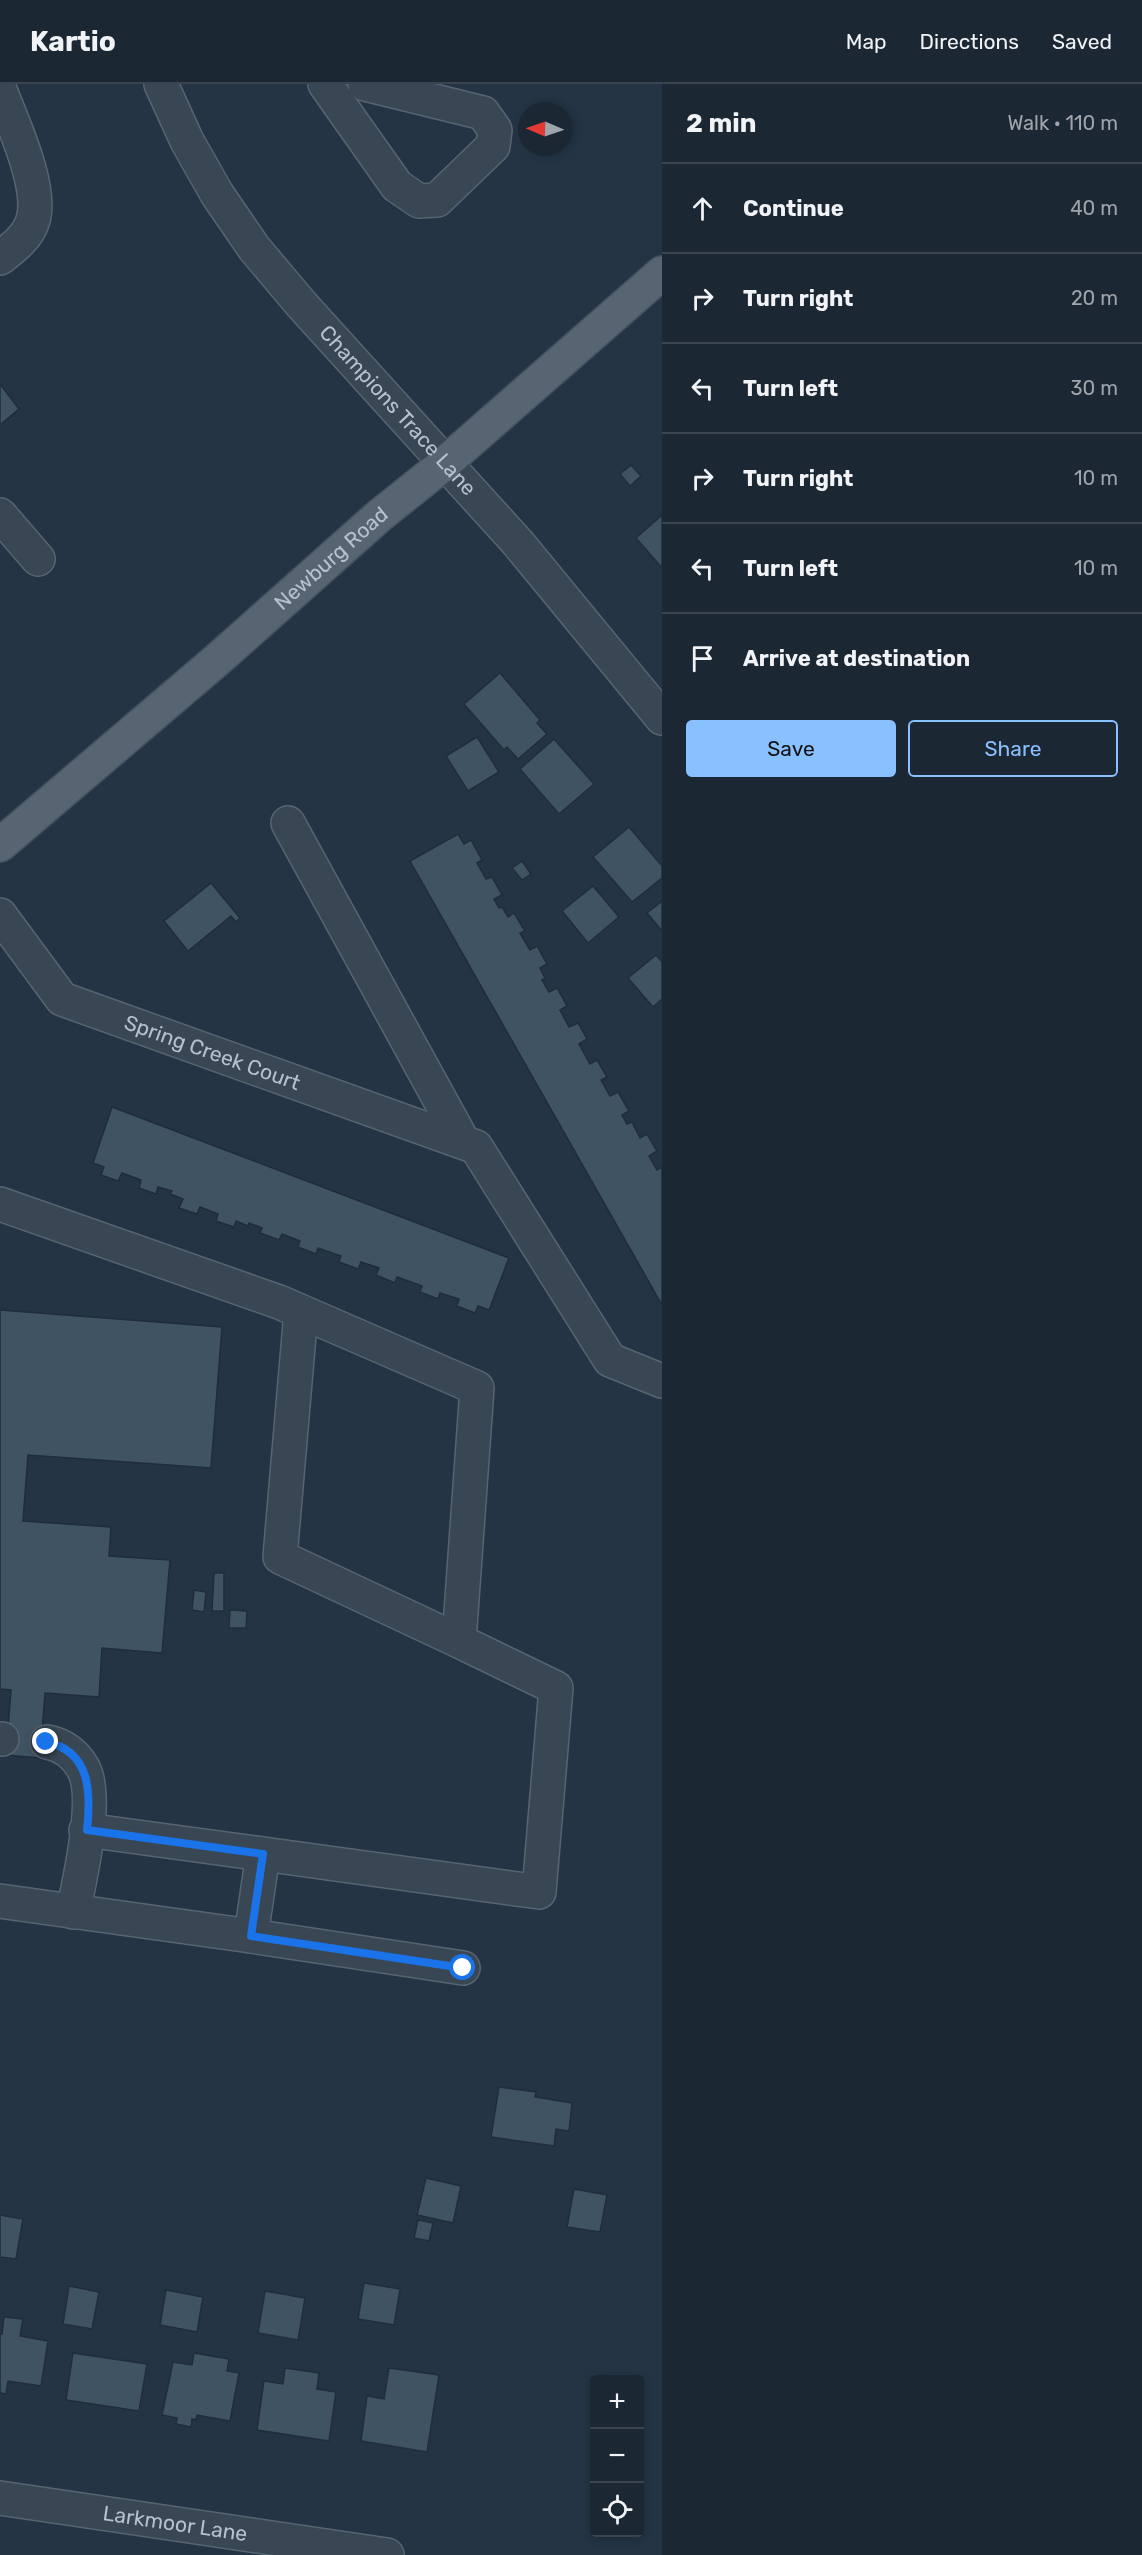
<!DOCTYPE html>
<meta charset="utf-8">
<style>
body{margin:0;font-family:Rubik,sans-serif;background:#242f3b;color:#f1f3f6}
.controls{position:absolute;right:18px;bottom:18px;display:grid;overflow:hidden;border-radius:6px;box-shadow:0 3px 9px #0003}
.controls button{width:54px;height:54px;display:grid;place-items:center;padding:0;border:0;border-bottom:2px solid #39444e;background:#1b2733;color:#f1f3f6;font:30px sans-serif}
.compass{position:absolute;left:518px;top:18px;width:54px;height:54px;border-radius:50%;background:#1b2733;box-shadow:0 3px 9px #0003;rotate:272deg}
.stop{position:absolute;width:18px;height:18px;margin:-14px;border:4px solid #1a73e8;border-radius:50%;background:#fff}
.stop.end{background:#1a73e8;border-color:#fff;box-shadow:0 2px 6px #0008}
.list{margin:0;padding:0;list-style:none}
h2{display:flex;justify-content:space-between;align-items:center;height:78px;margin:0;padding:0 24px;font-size:26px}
h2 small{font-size:20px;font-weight:400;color:#a0a5ac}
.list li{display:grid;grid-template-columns:39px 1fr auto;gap:18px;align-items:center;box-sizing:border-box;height:90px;padding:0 24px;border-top:2px solid #39444e}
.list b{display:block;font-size:22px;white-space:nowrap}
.list em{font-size:20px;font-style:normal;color:#a0a5ac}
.actions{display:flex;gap:12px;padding:18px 24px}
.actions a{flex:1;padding:14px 0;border:2px solid #89c0ff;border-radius:6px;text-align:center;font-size:21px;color:#89c0ff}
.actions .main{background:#89c0ff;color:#111}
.icon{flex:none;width:33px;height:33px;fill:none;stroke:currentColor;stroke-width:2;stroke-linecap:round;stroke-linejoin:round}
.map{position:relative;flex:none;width:662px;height:2471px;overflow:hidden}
header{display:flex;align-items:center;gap:36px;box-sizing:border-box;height:84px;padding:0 30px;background:#1b2733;border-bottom:2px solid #39444e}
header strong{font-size:28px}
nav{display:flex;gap:33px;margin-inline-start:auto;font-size:21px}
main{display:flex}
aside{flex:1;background:#1b2733}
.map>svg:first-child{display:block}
.building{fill:#405363;stroke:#202d3b;stroke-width:1.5}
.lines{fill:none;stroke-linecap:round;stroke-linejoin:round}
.minor-casing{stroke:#576471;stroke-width:36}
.major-casing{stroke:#434f5d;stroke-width:36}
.minor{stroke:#394653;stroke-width:33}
.major{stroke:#576573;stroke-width:33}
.route{stroke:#1a73e8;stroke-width:8}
.labels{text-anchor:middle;stroke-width:5;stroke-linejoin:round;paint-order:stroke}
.street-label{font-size:21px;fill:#b6c1cd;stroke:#1e2b39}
</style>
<header>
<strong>Kartio</strong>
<nav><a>Map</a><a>Directions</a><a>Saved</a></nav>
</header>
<main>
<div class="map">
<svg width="662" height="2471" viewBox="0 0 662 2471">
<rect width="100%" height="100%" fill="#243444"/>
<g class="building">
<polygon points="0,300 19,325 0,341"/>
<polygon points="631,381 641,392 630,402 620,390"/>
<polygon points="662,431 662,484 636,454"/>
<polygon points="500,589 540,636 537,639 547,650 518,675 507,663 504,666 464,620"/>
<polygon points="477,653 499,688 468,707 446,672"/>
<polygon points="554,655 594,700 559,730 520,685"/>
<polygon points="629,743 662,782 662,794 632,818 593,773"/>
<polygon points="458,750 464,760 471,756 482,776 477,779 486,795 492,793 502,811 494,815 499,824 502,823 508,833 514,829 525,847 520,849 530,866 537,862 547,880 540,884 545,894 542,896 549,908 557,904 567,922 560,926 569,943 578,939 587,955 579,960 590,980 597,976 607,993 601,996 610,1012 618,1008 629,1027 622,1031 627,1040 632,1038 640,1054 647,1050 657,1067 649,1072 657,1086 662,1083 662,1221 410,777"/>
<polygon points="522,777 531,790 522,796 512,784"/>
<polygon points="211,799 240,834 236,838 231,832 188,867 164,837"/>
<polygon points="593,802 619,833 588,859 562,827"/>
<polygon points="662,817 662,847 647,829"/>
<polygon points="656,871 662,878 662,915 653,923 628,894"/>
<polygon points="112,1023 509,1174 489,1226 478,1222 475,1229 457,1222 459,1215 440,1209 438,1215 420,1208 422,1202 397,1193 395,1199 376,1191 379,1184 361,1178 358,1185 339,1178 341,1172 318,1164 316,1170 298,1163 300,1157 282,1150 279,1156 260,1149 262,1144 249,1139 248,1142 236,1137 234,1143 216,1137 218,1130 200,1123 197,1130 179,1124 183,1115 170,1110 172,1107 158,1103 156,1110 139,1104 141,1096 122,1089 118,1097 101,1091 104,1083 93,1079"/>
<polygon points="0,1226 222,1243 211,1384 28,1371 23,1437 111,1443 109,1472 170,1476 162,1569 102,1564 99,1613 45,1609 40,1674 6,1671 11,1606 0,1605"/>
<polygon points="214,1489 224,1489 224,1527 212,1527"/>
<polygon points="194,1506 206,1508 204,1528 192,1526"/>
<polygon points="230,1526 247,1527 246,1544 229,1544"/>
<polygon points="499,2003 536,2008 535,2013 572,2019 569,2047 556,2045 554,2062 491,2053"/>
<polygon points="426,2094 461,2102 453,2139 417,2131"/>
<polygon points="574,2105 607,2111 600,2148 567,2143"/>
<polygon points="0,2131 23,2135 16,2175 0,2173"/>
<polygon points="418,2136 433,2139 429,2157 414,2154"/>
<polygon points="364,2199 400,2205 394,2241 358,2235"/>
<polygon points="69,2202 99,2208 92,2245 63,2240"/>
<polygon points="166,2206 203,2213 197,2248 160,2241"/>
<polygon points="265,2207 305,2214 298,2256 258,2249"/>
<polygon points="4,2233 23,2235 20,2252 48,2257 41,2302 8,2297 6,2310 0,2309 0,2250 2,2250"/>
<polygon points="73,2269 147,2280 139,2327 66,2316"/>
<polygon points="194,2269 229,2275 227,2287 239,2289 230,2337 197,2331 196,2336 192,2335 191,2343 176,2340 177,2334 162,2331 173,2278 192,2281"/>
<polygon points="285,2284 319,2289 317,2305 336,2308 329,2357 257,2346 264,2297 283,2300"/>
<polygon points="389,2284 439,2291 427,2368 361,2357 367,2312 384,2315"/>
</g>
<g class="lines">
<g class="minor-casing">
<g id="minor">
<path id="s1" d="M161,0L187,57L217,110L254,164L302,221L518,459L662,634"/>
<polyline points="325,0 397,102 419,117 437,116 493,62 495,46 483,29 365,0"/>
<path d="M0,6C12,38 43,103 33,136C28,153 13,164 0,174"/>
<polyline points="0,431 38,475"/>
<polyline points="288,739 462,1056"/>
<path id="s2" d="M0,831L62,915L476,1063L610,1276L662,1297"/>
<polyline points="0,1120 279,1218 477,1304 459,1557 556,1604 539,1808 263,1770 251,1852 0,1817"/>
<polyline points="301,1228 280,1473 459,1557"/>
<polyline points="0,1655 2,1655"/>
<path d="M47,1658C63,1661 75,1670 83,1684C99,1711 80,1796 73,1828"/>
<polyline points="86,1746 263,1770"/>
<polyline points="251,1852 463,1884"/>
<path id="s3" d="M0,2414L387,2471"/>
</g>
</g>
<g class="major-casing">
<g id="major">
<path id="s4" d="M0,761L217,576L379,432L444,380L662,189"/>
</g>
</g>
<use href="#minor" class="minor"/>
<use href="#major" class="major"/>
</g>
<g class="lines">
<path class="route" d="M46,1658C91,1667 91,1709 87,1746L263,1770L251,1852L463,1884"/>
</g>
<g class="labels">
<g class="street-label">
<text dy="7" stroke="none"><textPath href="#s1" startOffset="406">Champions Trace Lane</textPath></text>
<text dy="7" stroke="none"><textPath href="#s4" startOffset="438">Newburg Road</textPath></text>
<text dy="7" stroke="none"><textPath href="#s2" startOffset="264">Spring Creek Court</textPath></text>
<text dy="7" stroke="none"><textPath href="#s3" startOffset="177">Larkmoor Lane</textPath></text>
</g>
</g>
</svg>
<div class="controls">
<button>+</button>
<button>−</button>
<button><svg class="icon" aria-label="locate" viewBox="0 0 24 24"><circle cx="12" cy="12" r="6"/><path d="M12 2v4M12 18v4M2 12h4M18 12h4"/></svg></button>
</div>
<svg class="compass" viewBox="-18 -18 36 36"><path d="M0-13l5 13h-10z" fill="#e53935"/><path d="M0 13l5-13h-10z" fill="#a0a5ac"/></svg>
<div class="stop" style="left:463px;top:1884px"></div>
<div class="stop end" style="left:46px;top:1658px"></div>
</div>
<aside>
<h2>2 min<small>Walk · 110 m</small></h2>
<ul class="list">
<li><svg class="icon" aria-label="ahead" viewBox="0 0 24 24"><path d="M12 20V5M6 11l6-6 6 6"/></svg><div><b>Continue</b></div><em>40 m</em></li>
<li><svg class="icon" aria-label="right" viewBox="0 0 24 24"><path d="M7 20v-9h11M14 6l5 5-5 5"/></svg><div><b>Turn right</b></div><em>20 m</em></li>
<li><svg class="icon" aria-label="left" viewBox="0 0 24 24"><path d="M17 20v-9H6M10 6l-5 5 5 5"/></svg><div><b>Turn left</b></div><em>30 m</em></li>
<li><svg class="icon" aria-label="right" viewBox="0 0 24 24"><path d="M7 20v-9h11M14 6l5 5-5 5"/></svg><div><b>Turn right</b></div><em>10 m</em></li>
<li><svg class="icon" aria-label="left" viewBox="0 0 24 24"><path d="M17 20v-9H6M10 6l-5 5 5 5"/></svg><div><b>Turn left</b></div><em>10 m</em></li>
<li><svg class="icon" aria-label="arrive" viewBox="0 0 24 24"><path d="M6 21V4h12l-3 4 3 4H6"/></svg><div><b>Arrive at destination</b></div></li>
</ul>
<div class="actions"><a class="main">Save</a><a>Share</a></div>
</aside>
</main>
